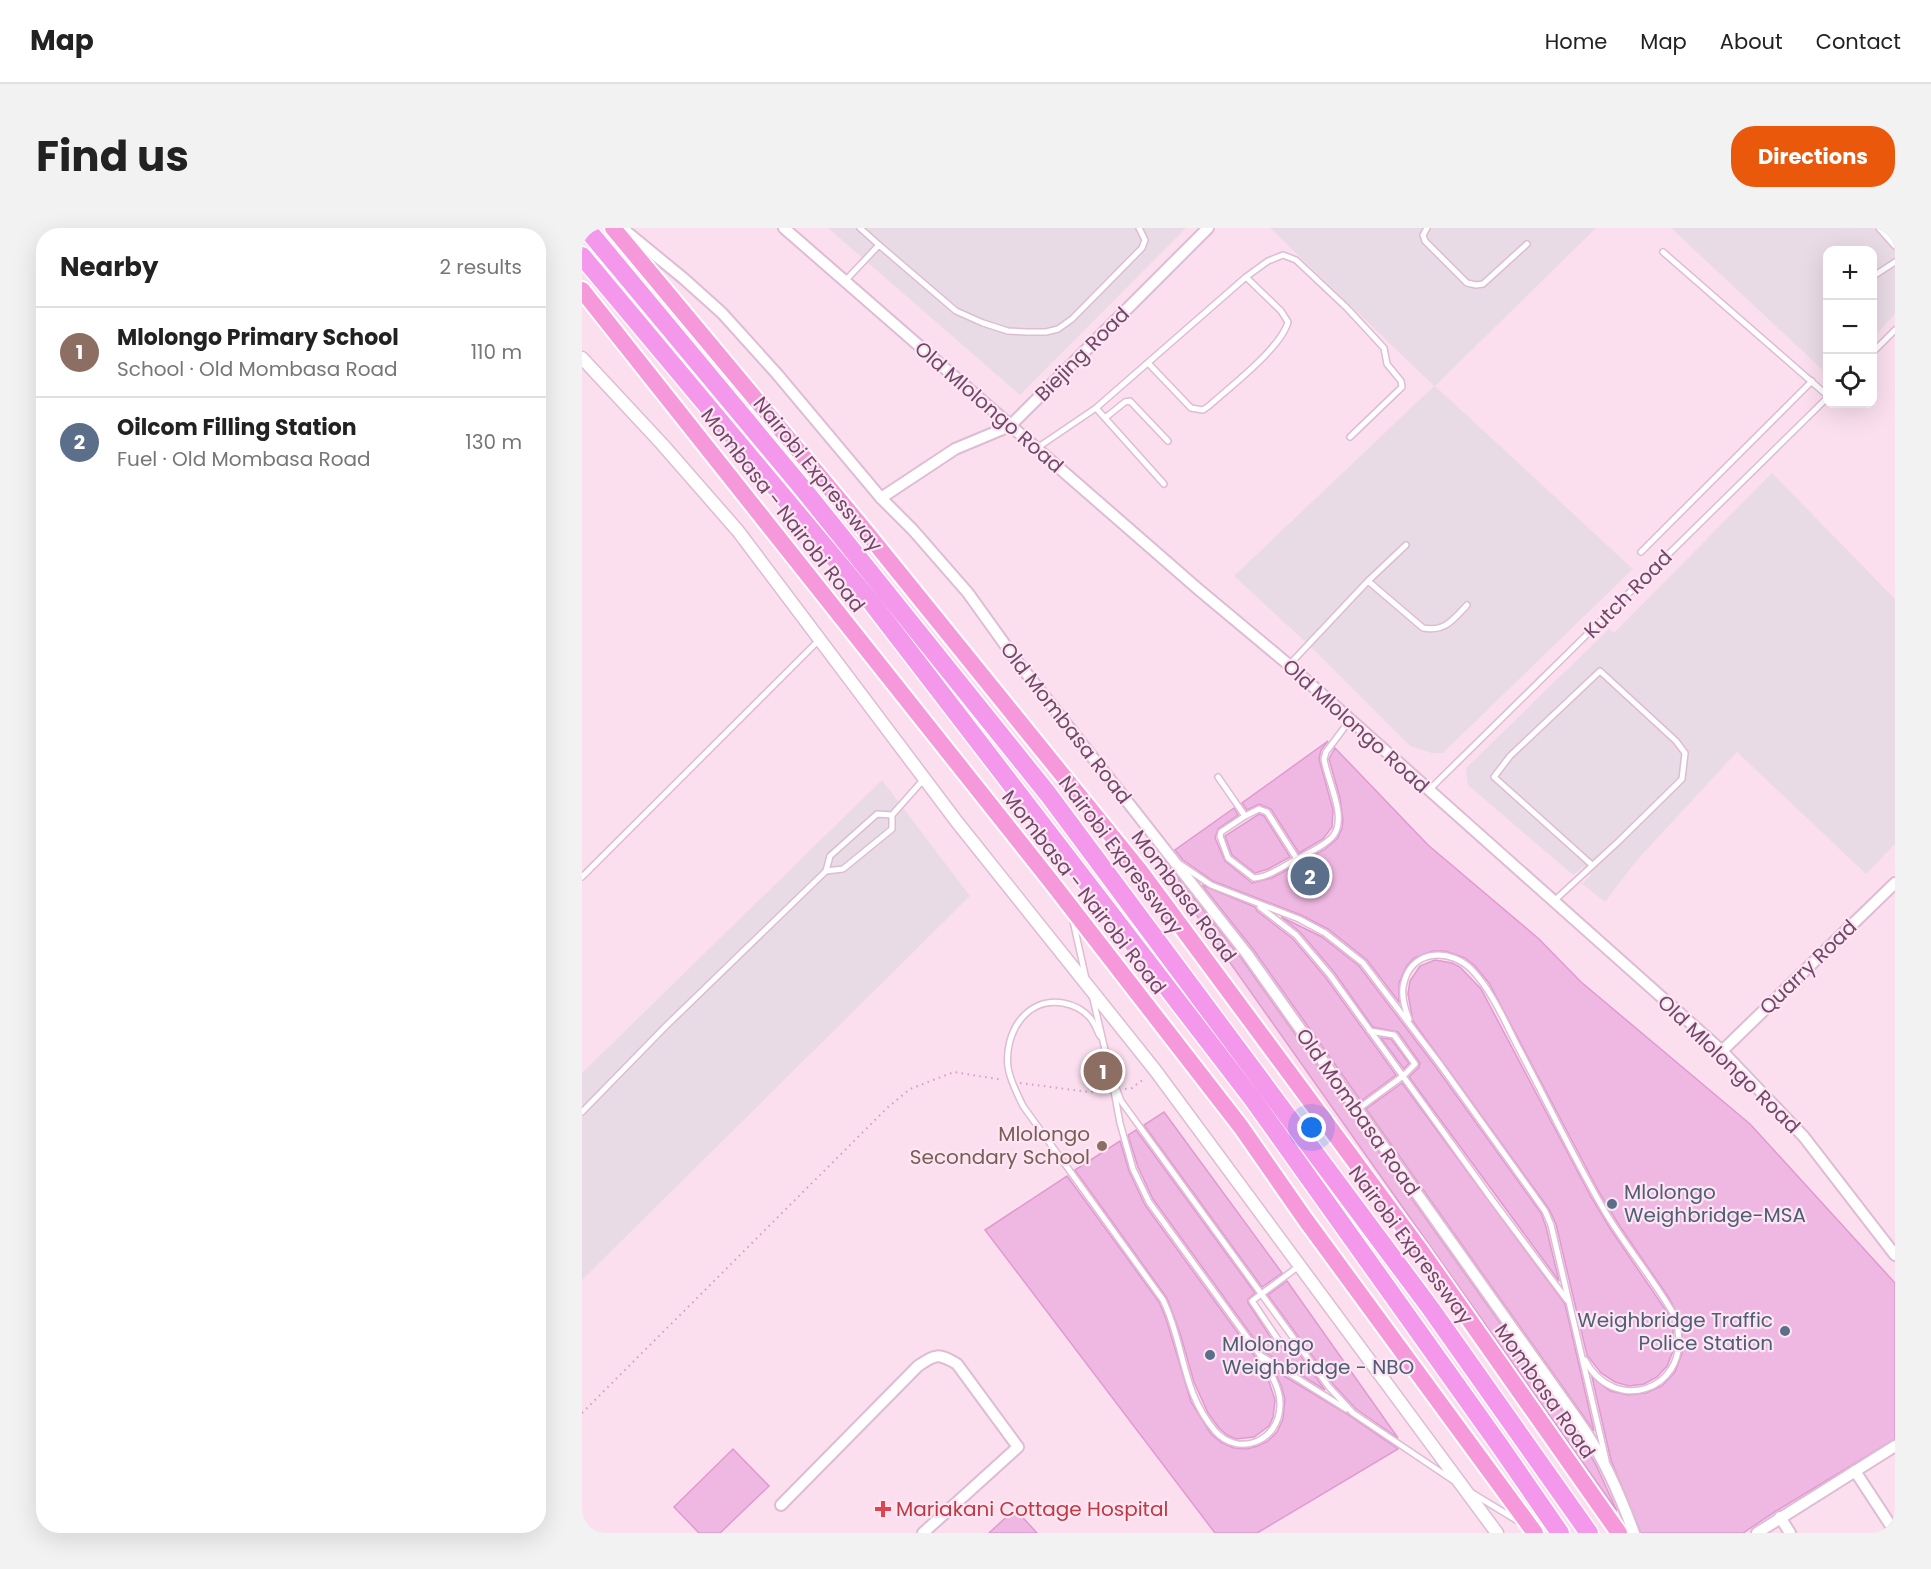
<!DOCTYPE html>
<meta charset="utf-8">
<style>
body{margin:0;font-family:Poppins,sans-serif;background:#f2f2f2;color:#222}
.controls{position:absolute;right:18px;top:18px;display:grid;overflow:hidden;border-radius:12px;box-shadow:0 6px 24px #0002}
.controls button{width:54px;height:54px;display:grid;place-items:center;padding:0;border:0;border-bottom:2px solid #e0e0e0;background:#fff;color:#222;font:30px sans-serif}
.you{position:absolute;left:730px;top:900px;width:21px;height:21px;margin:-15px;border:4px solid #fff;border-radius:50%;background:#1a73e8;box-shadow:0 0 0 9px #1a73e833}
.badge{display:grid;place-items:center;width:39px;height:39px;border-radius:50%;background:#ea580c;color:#fff;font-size:20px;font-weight:700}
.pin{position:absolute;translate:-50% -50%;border:3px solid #fff;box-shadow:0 2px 6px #0006}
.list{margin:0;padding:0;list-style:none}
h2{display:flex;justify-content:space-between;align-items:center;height:78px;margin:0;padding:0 24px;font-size:26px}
h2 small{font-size:20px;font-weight:400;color:#767676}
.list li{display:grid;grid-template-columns:39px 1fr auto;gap:18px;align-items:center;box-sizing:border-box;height:90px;padding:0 24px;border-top:2px solid #e0e0e0}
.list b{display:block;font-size:22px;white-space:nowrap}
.list p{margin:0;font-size:20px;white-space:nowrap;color:#767676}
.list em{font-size:20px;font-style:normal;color:#767676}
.icon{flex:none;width:33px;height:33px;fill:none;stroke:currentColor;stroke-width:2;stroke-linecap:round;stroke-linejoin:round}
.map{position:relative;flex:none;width:1313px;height:1305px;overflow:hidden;border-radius:24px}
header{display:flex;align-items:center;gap:36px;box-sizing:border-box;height:84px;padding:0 30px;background:#fff;border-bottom:2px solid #e0e0e0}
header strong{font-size:28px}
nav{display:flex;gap:33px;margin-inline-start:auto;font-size:21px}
.intro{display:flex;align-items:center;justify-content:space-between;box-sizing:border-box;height:144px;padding:0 36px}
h1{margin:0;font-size:42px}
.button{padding:15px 27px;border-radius:24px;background:#ea580c;color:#fff;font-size:21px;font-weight:700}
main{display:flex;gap:36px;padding:0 36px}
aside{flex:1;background:#fff;border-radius:24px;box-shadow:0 6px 24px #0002}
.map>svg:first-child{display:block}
.industrial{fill:#e9dbe5}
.building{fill:#efb8e2;stroke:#e199d1;stroke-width:1.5}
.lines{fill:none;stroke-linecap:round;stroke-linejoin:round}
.service-casing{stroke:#debcd3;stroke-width:8}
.minor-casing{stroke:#debcd3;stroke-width:14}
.tertiary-casing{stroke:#debcd3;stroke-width:15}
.trunk-casing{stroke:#fff;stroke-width:20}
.motorway-casing{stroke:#fff;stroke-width:21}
.path{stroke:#d39cc7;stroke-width:2;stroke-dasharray:1.5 4.5;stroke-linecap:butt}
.service{stroke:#fff;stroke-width:5}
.minor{stroke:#fff;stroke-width:10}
.tertiary{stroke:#fff;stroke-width:12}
.trunk{stroke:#f699db;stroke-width:16}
.motorway{stroke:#f398ea;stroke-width:18}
.education-dot{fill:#8d6e63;stroke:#fee5f3;stroke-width:2}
.service-dot{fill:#5c6f8a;stroke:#fee5f3;stroke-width:2}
.health-dot{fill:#e0444e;stroke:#fee5f3;stroke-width:2}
.labels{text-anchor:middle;stroke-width:4.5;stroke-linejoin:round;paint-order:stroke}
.street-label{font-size:20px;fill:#704868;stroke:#fee5f3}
.education-label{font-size:20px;fill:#785e54;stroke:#fee5f3;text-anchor:end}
.service-label{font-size:20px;fill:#4e5e75;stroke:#fee5f3;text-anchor:start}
.health-label{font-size:20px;fill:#be3a42;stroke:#fee5f3;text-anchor:start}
</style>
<header>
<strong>Map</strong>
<nav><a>Home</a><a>Map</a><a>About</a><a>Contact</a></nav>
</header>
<div class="intro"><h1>Find us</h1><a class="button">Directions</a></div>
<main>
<aside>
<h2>Nearby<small>2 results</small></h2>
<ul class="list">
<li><span class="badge" style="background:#8d6e63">1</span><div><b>Mlolongo Primary School</b><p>School · Old Mombasa Road</p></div><em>110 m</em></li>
<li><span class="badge" style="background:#5c6f8a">2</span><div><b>Oilcom Filling Station</b><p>Fuel · Old Mombasa Road</p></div><em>130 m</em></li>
</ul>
</aside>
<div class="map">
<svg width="1313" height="1305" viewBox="0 0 1313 1305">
<rect width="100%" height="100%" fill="#fbdfef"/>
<g class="industrial">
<polygon points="246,0 604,0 438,167"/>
<polygon points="688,0 1014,0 853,158 1051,341 861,525 850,525 828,518 729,419 652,348 852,158"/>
<polygon points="1089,0 1313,0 1313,86 1291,110 1290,22 1246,22 1245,146"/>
<polygon points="1190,245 1313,371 1313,616 1284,646 1155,524 1055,632 1023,674 1000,656 1009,647 1001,639 991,647 886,557 884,540 1027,401 1032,405"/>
<polygon points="300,552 388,668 0,1052 0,845"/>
</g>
<g class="building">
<polygon points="746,513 739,522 737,531 751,582 750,599 741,611 717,625 689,581 677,576 665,582 660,575"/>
<polygon points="753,520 846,617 957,711 999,754 1168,896 1313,1055 1313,1211 1194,1283 1161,1305 1059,1305 1029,1232 1010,1149 1028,1163 1046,1167 1064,1165 1080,1158 1093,1144 1100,1126 1100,1095 1087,1070 1037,997 1017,964 907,755 893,738 883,730 863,723 851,723 832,730 824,739 817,755 817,774 785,732 746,701 719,687 631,653 601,632 593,622 652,580 656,587 636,601 633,610 643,633 670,655 690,650 742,622 755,611 760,601 761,592 758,570 747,531"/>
<polygon points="677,586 682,588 708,629 686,641 673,645 650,627 643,608"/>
<polygon points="581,631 659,730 991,1198 1014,1237 1035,1283 577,634"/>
<polygon points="620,657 673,679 675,683 711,711 744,750 814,847 779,873 671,721"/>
<polygon points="699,689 740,709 777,738 853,838 959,985 964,999 977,1053 827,849 837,839 838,835 816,804 791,799 752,744 718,704"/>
<polygon points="853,732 870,735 878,739 899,761 1009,969 1029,1002 1087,1087 1091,1101 1091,1123 1085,1138 1075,1149 1062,1156 1047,1158 1033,1154 1019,1145 1005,1127 974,996 967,981 831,793 826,766 828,753 838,738"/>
<polygon points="799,810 809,811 827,835 822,841"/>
<polygon points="820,855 983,1076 1012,1203 784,881"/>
<polygon points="582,884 700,1045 680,1059 562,897"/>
<polygon points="554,902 673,1065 666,1071 666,1075 693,1116 718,1127 743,1162 681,1123 571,971 556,939 546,907"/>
<polygon points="538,913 547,943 563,977 674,1130 687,1154 693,1172 691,1189 687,1198 672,1209 654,1211 645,1207 637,1200 626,1185 612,1154 598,1105 585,1070 493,942"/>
<polygon points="485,948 577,1074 584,1091 609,1174 629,1206 640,1215 652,1220 665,1221 676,1218 686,1213 695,1204 701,1191 703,1171 699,1157 692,1142 765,1186 816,1221 675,1305 633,1305 403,1002"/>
<polygon points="705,1053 816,1210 774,1181 751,1156 686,1067"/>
<polygon points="151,1221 187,1258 138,1305 117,1305 92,1279"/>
<polygon points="433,1281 455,1305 407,1305"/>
</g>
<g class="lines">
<g class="service-casing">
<g id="service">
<polyline points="278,0 297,17"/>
<polyline points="845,0 841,7 843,13 885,55 894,57 901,56 945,16"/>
<polyline points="1297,0 1313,18"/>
<polyline points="1081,24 1246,168"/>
<polyline points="1290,49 1313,34"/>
<polyline points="263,53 297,17 374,83 401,95 426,103 445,104 464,104 476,101 490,91 560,20 563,12 557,0"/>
<polyline points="1290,125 1313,102"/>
<path d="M566,135L609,180L621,182L628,177C649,158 699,120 706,94L699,83L664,49"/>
<polyline points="514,180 582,256"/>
<polyline points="523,190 543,174 548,173 586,213"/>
<polyline points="455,220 514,180 664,49 686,33 701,27 714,32 765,80 802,120 805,136 819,153 820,159 768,209"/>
<polyline points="1059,324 1230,153"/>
<path d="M786,353L841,400C863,404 871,392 885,377"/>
<polyline points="707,437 786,353 824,317"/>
<path d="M636,549L663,588L639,604L638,608L646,630L672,650C686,649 702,638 715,631C726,625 743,618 751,608C766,590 745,552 742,531L744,524L768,492"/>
<polyline points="847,562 1246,169"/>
<polyline points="663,588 677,581 685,584 715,631"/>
<polyline points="598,636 629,657 717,691 743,705 781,735 857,835 951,966 963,983 969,997 1024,1232"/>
<polyline points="244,643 261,641 310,601 310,587 342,551"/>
<polyline points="0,649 237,412"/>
<polyline points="972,673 1037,613 1100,551 1103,525 1094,513 1018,443 928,528 912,549 1010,637"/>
<polyline points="678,679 714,707 748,747 911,973 985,1072"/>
<polyline points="491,693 504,751"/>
<polyline points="511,771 529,847 539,873 747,1159 771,1185 872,1253"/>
<path d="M827,791C822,779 818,764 823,751C833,721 869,721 889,741C909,761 923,794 936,819C966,875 993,933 1025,987C1046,1021 1071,1051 1091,1085C1093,1091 1096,1097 1096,1103C1105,1164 1031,1186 1003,1132"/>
<path d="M518,808C515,803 513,796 509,791C502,782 492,777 481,775C444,769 422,805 426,839C428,853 435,865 441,878L581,1072C603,1117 599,1163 633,1203C657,1230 697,1213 698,1178C699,1160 687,1143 678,1127"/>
<polyline points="532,863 538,895 551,941 567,974 678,1127 764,1181"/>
<polyline points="776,881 821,848 833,836 812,807 788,803"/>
<polyline points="0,884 84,798 244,643 248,628 295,586 310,587"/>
<polyline points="717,1038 670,1073 697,1113 720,1123"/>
<polyline points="890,1265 936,1293"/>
</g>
</g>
<g class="minor-casing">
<g id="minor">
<path d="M40,0L101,50L140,85L195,146L299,270L331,302L386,365L434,432L665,726L997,1194C1021,1228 1037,1265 1052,1305"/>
<polyline points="202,0 616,361 707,437 1140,823 1222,909 1313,1027"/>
<polyline points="299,270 373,221 428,198 626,0"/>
<polyline points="1140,823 1313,655"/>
<polyline points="1273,1243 1313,1304"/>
<path d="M199,1277L336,1138C354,1126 356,1125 375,1136L436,1219L341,1305"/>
<polyline points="1198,1289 1208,1305"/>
<polyline points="1175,1305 1313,1218"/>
</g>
</g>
<g class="tertiary-casing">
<polyline id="tertiary" points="0,130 80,216 156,303 375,594 573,842 915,1305"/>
</g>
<g class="trunk-casing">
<g id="trunk">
<polyline points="31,0 285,305 558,643 839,1023 1037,1305"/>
<polyline points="0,62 467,651 659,899 723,991 953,1305"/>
</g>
</g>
<g class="motorway-casing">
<g id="motorway">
<polyline points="4,0 222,262 466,566 849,1081 1007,1305"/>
<polyline points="0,28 290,375 670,870 918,1218 978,1305"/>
</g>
</g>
<g class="path">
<polyline points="438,855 507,864 522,863"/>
<polyline points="543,861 550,860 563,850"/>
<polyline points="0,1185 305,880 328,861 372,844 421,852"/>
</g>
<use href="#service" class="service"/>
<use href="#minor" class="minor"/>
<use href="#tertiary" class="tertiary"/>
<use href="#trunk" class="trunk"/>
<use href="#motorway" class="motorway"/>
</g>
<circle class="education-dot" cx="520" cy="918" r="6"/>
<g class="service-dot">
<circle cx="1030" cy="976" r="6"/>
<circle cx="1203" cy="1103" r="6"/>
<circle cx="628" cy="1127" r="6"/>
</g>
<path class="health-dot" d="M298 1272h6v6h6v6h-6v6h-6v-6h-6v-6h6z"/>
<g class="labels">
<g class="street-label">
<text transform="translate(500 126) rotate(-45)" y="7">Biejing Road</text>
<text transform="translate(407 179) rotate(41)" y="7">Old Mlolongo Road</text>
<text transform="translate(236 246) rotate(51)" y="7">Nairobi Expressway</text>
<text transform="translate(201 282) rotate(52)" y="7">Mombasa - Nairobi Road</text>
<text transform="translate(1046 366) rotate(-45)" y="7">Kutch Road</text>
<text transform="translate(484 495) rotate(52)" y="7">Old Mombasa Road</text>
<text transform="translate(774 498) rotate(42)" y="7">Old Mlolongo Road</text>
<text transform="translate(539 627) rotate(53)" y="7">Nairobi Expressway</text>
<text transform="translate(502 664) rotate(52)" y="7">Mombasa - Nairobi Road</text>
<text transform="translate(602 668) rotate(53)" y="7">Mombasa Road</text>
<text transform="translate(1226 739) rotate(-44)" y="7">Quarry Road</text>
<text transform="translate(1147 836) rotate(44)" y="7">Old Mlolongo Road</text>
<text transform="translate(776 884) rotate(55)" y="7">Old Mombasa Road</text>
<text transform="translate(829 1017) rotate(53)" y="7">Nairobi Expressway</text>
<text transform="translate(963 1163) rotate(55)" y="7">Mombasa Road</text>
</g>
<g class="education-label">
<text x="508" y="913">Mlolongo<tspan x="508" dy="23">Secondary School</tspan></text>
</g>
<g class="service-label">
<text x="1042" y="971">Mlolongo<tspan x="1042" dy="23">Weighbridge-MSA</tspan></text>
<text x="1191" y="1099" text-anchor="end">Weighbridge Traffic<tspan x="1191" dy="23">Police Station</tspan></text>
<text x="640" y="1123">Mlolongo<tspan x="640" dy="23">Weighbridge - NBO</tspan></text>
</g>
<g class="health-label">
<text x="314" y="1288">Mariakani Cottage Hospital</text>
</g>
</g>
</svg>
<div class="controls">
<button>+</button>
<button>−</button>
<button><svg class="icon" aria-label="locate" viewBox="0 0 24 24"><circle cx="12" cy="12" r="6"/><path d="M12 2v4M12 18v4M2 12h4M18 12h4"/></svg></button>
</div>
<div class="you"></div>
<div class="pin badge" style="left:521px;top:843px;background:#8d6e63">1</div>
<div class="pin badge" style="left:728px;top:648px;background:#5c6f8a">2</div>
</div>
</main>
